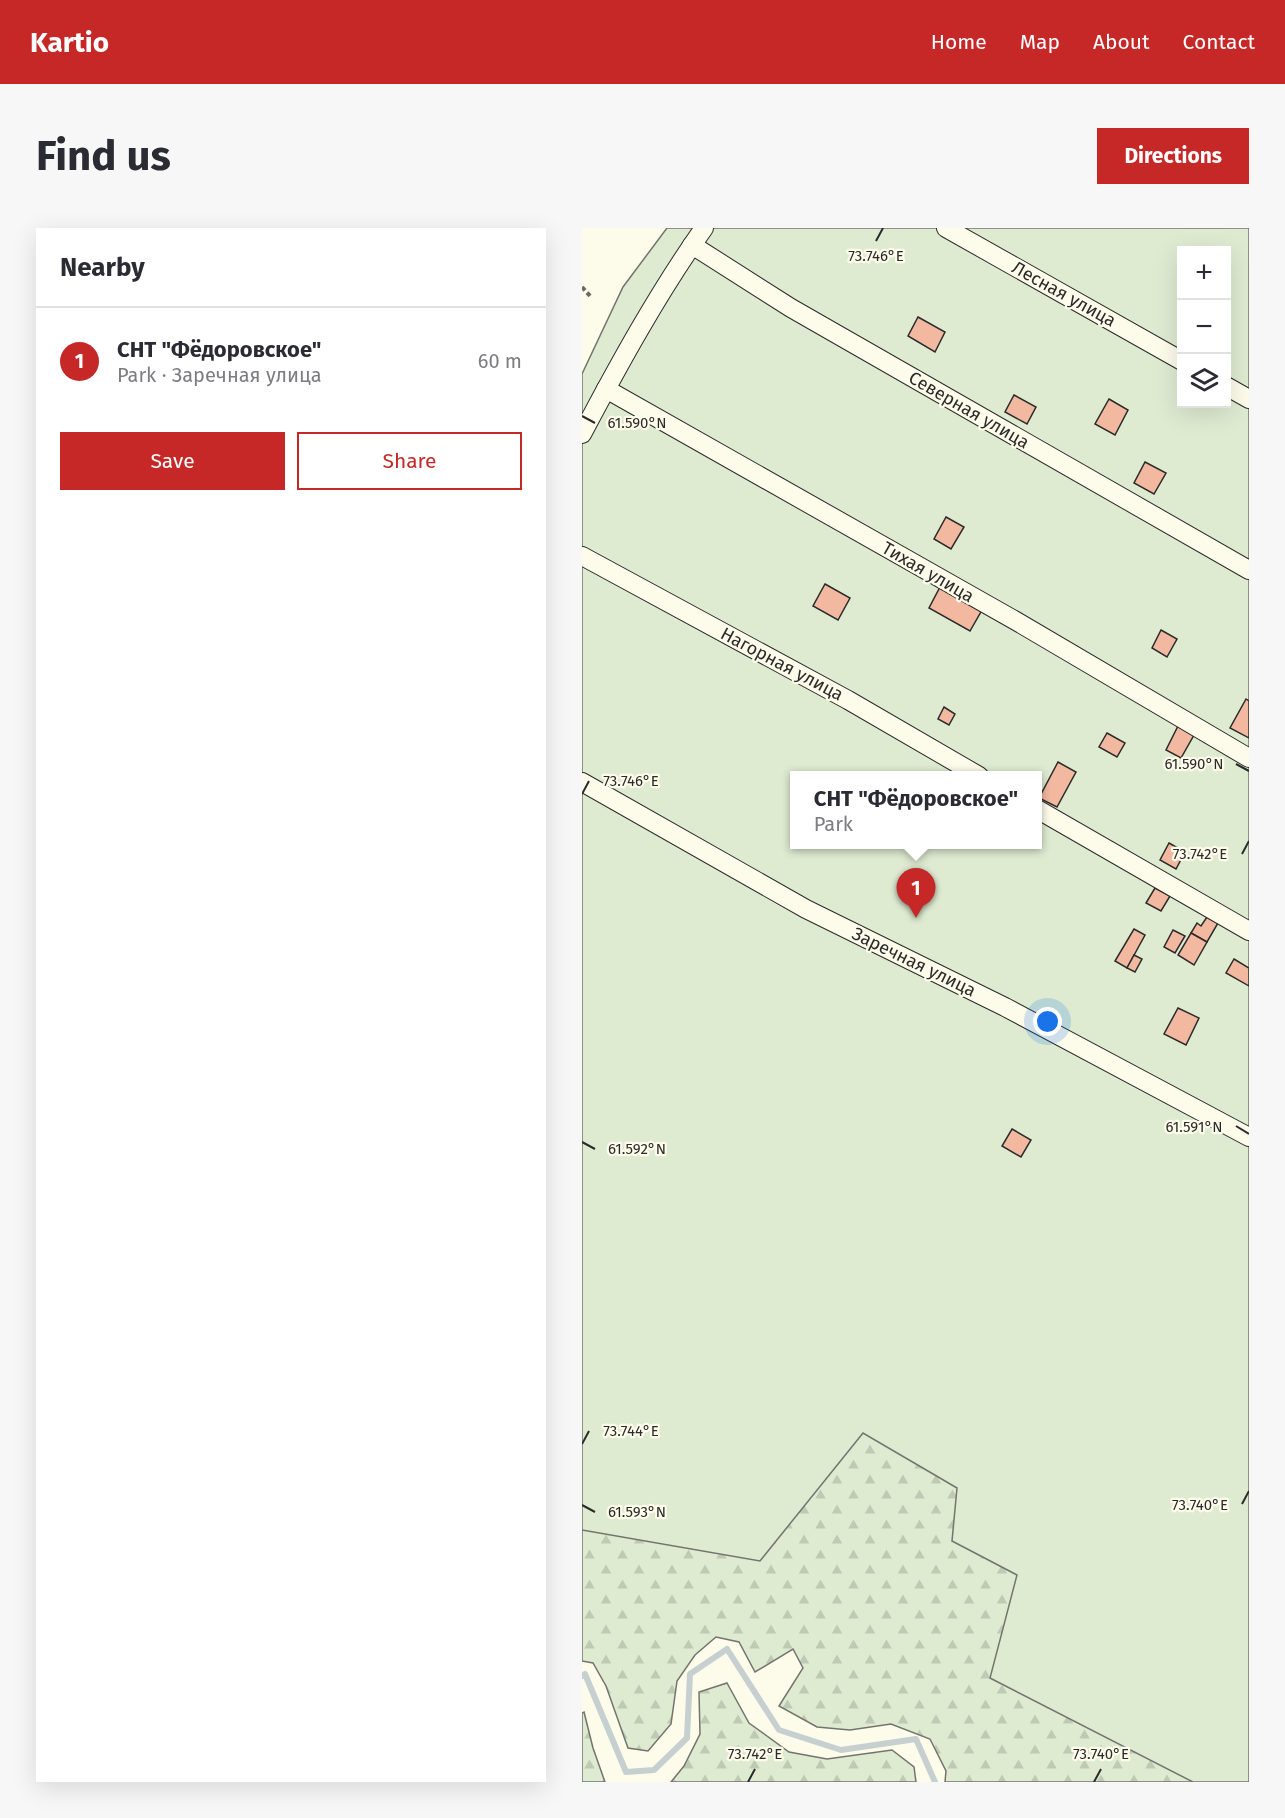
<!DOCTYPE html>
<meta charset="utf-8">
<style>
body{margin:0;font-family:"Fira Sans",sans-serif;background:#f7f7f7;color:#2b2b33}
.controls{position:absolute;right:18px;top:18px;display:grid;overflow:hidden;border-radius:0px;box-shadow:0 6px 24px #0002}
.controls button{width:54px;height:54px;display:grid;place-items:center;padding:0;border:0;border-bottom:2px solid #e1e1e2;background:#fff;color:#2b2b33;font:30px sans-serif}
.you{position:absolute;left:466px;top:794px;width:21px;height:21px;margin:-15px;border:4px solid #fff;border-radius:50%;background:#1a73e8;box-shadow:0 0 0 9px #1a73e833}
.badge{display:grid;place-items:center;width:39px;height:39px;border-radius:50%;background:#c62828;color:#fff;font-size:20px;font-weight:700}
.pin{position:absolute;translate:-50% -50px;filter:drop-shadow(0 2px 3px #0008)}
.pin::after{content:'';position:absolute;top:32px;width:21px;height:18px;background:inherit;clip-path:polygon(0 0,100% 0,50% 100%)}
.popup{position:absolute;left:208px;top:543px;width:252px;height:78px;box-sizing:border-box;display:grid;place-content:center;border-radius:0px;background:#fff;filter:drop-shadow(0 2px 4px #0005);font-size:20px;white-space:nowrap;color:#7c7c81}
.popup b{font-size:22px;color:#2b2b33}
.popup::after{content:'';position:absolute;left:50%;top:100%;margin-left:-12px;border:12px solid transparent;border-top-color:#fff}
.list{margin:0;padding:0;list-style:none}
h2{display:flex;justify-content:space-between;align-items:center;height:78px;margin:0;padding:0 24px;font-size:26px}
h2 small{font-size:20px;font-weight:400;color:#7c7c81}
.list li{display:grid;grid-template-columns:39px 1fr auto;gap:18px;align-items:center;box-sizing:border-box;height:108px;padding:0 24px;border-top:2px solid #e1e1e2}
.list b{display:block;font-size:22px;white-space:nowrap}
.list p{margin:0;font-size:20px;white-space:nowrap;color:#7c7c81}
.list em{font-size:20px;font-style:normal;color:#7c7c81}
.actions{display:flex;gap:12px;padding:18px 24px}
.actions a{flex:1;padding:14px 0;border:2px solid #c62828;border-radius:0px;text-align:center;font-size:21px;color:#c62828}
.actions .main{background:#c62828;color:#fff}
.icon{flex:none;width:33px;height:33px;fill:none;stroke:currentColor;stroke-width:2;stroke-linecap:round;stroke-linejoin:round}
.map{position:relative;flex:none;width:667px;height:1554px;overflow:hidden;border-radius:0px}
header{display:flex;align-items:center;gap:36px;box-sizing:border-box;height:84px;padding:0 30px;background:#c62828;color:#fff}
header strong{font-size:28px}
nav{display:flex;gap:33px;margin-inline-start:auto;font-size:21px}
.intro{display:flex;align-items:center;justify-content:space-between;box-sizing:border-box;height:144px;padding:0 36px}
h1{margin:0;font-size:42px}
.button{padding:15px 27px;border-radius:0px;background:#c62828;color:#fff;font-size:21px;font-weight:700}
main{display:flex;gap:36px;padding:0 36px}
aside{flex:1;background:#fff;border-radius:0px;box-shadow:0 6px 24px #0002}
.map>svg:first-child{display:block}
.forest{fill:url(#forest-firs);stroke:#74746e;stroke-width:1.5}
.garden{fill:#deebd1;stroke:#74746e;stroke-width:1.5;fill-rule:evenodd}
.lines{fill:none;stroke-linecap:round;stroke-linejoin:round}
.stream{stroke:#c7d0d0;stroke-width:6}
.building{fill:#f2b8a0;stroke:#2b2b2b;stroke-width:1.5}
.minor-casing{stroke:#2b2b2b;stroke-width:20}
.path{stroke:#6a6964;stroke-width:4;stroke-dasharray:4.5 3;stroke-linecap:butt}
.minor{stroke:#fdfbea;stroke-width:18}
.ticks{fill:none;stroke:#2b2b2b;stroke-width:2}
.labels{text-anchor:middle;stroke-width:4.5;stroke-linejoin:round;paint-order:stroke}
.street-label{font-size:18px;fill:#2b2b2b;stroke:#fdfbea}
.ticks-label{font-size:15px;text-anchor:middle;fill:#2b2b2b;stroke:#fdfbea;stroke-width:4.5;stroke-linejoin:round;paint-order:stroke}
</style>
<header>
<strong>Kartio</strong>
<nav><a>Home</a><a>Map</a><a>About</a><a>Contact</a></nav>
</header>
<div class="intro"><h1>Find us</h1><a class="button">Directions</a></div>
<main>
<aside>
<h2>Nearby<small></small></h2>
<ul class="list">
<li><span class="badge">1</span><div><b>СНТ &quot;Фёдоровское&quot;</b><p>Park · Заречная улица</p></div><em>60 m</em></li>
</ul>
<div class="actions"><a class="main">Save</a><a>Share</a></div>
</aside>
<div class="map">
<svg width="667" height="1554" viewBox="0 0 667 1554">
<defs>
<pattern id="forest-firs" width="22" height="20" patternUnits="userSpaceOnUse" patternTransform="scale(1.5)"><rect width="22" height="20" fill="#deebd1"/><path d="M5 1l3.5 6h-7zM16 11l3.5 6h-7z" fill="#bfcab4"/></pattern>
</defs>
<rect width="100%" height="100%" fill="#fdfbea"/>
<g class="forest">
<polygon points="260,1100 667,1554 363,1554 364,1543 348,1511 309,1496 268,1502 235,1499 197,1478 221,1440 211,1421 173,1444 157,1414 134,1409 113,1427 95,1453 89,1496 66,1523 46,1520 24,1458 11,1435 0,1433 0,1165"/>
<polygon points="145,1455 167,1495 207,1524 245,1531 310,1522 332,1539 334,1554 89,1554 102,1538 118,1506 117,1464"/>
<polygon points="2,1484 11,1520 23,1554 0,1554 0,1485"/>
</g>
<path class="garden" d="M85,0H667V1554H611L408,1450L435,1347L370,1313L375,1260L281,1205L178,1333L0,1302V146L41,59ZM600,22H644V176H600ZM212,548H455V616H212Z"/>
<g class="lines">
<polyline class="stream" points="0,1448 3,1446 44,1544 72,1542 105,1510 108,1446 145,1421 197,1502 259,1522 334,1511 353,1554"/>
</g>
<g class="building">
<polygon points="336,89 363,104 353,124 326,108"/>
<polygon points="432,167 454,179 445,196 423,184"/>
<polygon points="527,171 546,182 533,207 513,196"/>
<polygon points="563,234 584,245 572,266 552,255"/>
<polygon points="364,289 382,299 369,321 352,311"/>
<polygon points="243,356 268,370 256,392 231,378"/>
<polygon points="358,359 400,382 388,403 347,380"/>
<polygon points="579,402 595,411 585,429 570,420"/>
<polygon points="664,471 667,473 667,510 648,500"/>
<polygon points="362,479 373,486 367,497 356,491"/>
<polygon points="596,498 612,507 599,530 584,522"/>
<polygon points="525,505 543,515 535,529 517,519"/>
<polygon points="476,534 494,544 475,579 457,570"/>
<polygon points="587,615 603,624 594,641 578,632"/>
<polygon points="573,660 588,668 579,683 564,675"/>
<polygon points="625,689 636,695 625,714 609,705 615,695 619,698"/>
<polygon points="552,701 563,707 545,740 533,733"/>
<polygon points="591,702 603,708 593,725 582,719"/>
<polygon points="609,705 625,714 612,737 596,727"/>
<polygon points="552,727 560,731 553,744 545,740"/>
<polygon points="652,731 667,740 667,758 644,745"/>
<polygon points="596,780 617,790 604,817 582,806"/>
<polygon points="430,901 449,912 439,929 420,918"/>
</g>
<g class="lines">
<g class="minor-casing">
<g id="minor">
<polyline points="364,0 600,133"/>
<polyline points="110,17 209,80 667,342"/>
<polyline points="644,158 667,171"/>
<polyline points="24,161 434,393 667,530"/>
<path d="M0,206C37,136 76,65 122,0"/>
<polyline points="0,328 266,472 397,548"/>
<polyline points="0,554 224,681 423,779 667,909"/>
<polyline points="455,581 667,703"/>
</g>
</g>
<polyline class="path" points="0,59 9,69"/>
<use href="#minor" class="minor"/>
</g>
<path class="ticks" d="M294,13L301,0M0,188L13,195M654,536L667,543M0,566L7,553M660,626L667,613M654,898L667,906M0,914L13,921M0,1216L7,1203M660,1276L667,1263M0,1277L13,1284M166,1554L173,1541M512,1554L519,1541"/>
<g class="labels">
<g class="street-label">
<text transform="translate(482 66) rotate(29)" y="6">Лесная улица</text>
<text transform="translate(387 182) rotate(30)" y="6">Северная улица</text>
<text transform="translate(346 344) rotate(30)" y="6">Тихая улица</text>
<text transform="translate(200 436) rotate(28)" y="6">Нагорная улица</text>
<text transform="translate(332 734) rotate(26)" y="6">Заречная улица</text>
</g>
</g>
<g class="ticks-label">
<text x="294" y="33">73.746°E</text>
<text x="55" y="200">61.590°N</text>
<text x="612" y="541">61.590°N</text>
<text x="49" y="558">73.746°E</text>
<text x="618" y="631">73.742°E</text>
<text x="612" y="904">61.591°N</text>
<text x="55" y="926">61.592°N</text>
<text x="49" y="1208">73.744°E</text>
<text x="618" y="1282">73.740°E</text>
<text x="55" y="1289">61.593°N</text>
<text x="173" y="1531">73.742°E</text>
<text x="519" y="1531">73.740°E</text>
</g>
</svg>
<div class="controls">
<button>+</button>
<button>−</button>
<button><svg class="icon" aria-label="layers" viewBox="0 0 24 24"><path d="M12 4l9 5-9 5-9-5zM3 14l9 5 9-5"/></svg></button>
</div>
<div class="you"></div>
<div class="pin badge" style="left:334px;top:690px">1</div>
<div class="popup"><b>СНТ &quot;Фёдоровское&quot;</b>Park</div>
</div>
</main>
